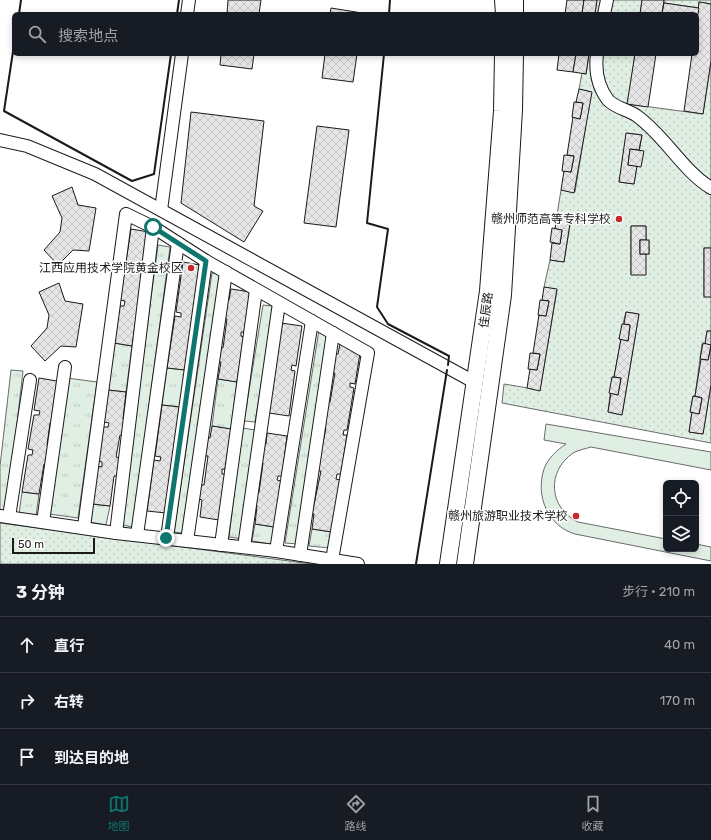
<!DOCTYPE html>
<html lang="zh">
<meta charset="utf-8">
<style>
body{margin:0;font-family:Rubik,"Noto Sans SC",sans-serif;background:#242831;color:#f1f3f6}
.controls{position:absolute;right:12px;bottom:12px;display:grid;overflow:hidden;border-radius:6px;box-shadow:0 2px 6px #0003}
.controls button{width:36px;height:36px;display:grid;place-items:center;padding:0;border:0;border-bottom:1px solid #363941;background:#171b24;color:#f1f3f6;font:20px sans-serif}
.scale{position:absolute;left:12px;bottom:10px;width:83px;box-sizing:border-box;padding-left:4px;border:2px solid #1a1a1a;border-top:0;font-size:11px;line-height:14px;white-space:nowrap;color:#1a1a1a;-webkit-text-stroke:3px #fff;paint-order:stroke}
.stop{position:absolute;width:12px;height:12px;margin:-9px;border:3px solid #0f766e;border-radius:50%;background:#fff}
.stop.end{background:#0f766e;border-color:#fff;box-shadow:0 1px 4px #0008}
.list{margin:0;padding:0;list-style:none}
h2{display:flex;justify-content:space-between;align-items:center;height:52px;margin:0;padding:0 16px;font-size:17px}
h2 small{font-size:13px;font-weight:400;color:#9ea1a6}
.list li{display:grid;grid-template-columns:26px 1fr auto;gap:12px;align-items:center;box-sizing:border-box;height:56px;padding:0 16px;border-top:1px solid #363941}
.list b{display:block;font-size:15px;white-space:nowrap}
.list em{font-size:13px;font-style:normal;color:#9ea1a6}
.icon{flex:none;width:22px;height:22px;fill:none;stroke:currentColor;stroke-width:2;stroke-linecap:round;stroke-linejoin:round}
.map{position:relative;flex:none;width:711px;height:564px;overflow:hidden}
.search{position:absolute;background:#171b24;box-shadow:0 2px 6px #0003;left:12px;right:12px;top:12px;height:44px;display:flex;align-items:center;gap:10px;box-sizing:border-box;padding:0 14px;border-radius:6px;color:#9ea1a6;font-size:15px}
.sheet{height:220px;background:#171b24}
nav{display:flex;justify-content:space-around;align-items:center;box-sizing:border-box;height:56px;border-top:1px solid #363941;background:#171b24;font-size:11px;color:#9ea1a6}
nav a{display:grid;justify-items:center;gap:2px}
nav .on{color:#0f766e}
.map>svg:first-child{display:block}
.grass{fill:url(#grass-tufts);stroke:#6a6a6a}
.park{fill:#e0efe3;stroke:#6a6a6a}
.garden{fill:url(#garden-dots);stroke:#6a6a6a;fill-rule:evenodd}
.building{fill:url(#building-cross-hatch);stroke:#1a1a1a}
.lines{fill:none;stroke-linecap:round;stroke-linejoin:round}
.minor-casing{stroke:#1a1a1a;stroke-width:14}
.major-casing{stroke:#1a1a1a;stroke-width:18}
.minor{stroke:#fff;stroke-width:12}
.major{stroke:#fff;stroke-width:16}
.wall{stroke:#1a1a1a;stroke-width:2}
.route{stroke:#0f766e;stroke-width:5}
.poi-dot{fill:#c62828;stroke:#fff;stroke-width:1.5}
.labels{text-anchor:middle;stroke-width:3;stroke-linejoin:round;paint-order:stroke}
.poi-label{font-size:12px;fill:#1a1a1a;stroke:#fff;text-anchor:end}
.street-label{font-size:12px;fill:#1a1a1a;stroke:#fff}
</style>
<div class="map">
<svg width="711" height="564" viewBox="0 0 711 564">
<defs>
<pattern id="grass-tufts" width="24" height="20" patternUnits="userSpaceOnUse"><rect width="24" height="20" fill="#e0efe3"/><path d="M3 7l-1-3M5 7V3M7 7l1-3M15 17l-1-3M17 17v-4M19 17l1-3" fill="none" stroke="#c0ccc2"/></pattern>
<pattern id="garden-dots" width="8" height="8" patternUnits="userSpaceOnUse"><rect width="8" height="8" fill="#e0efe3"/><path d="M2 2h.1M6 6h.1" fill="none" stroke="#c0ccc2" stroke-width="1.8" stroke-linecap="round"/></pattern>
<pattern id="building-cross-hatch" width="8" height="8" patternUnits="userSpaceOnUse"><rect width="8" height="8" fill="#e6e6e6"/><path d="M0 0l8 8M0 8l8-8" fill="none" stroke="#c5c5c5"/></pattern>
</defs>
<rect width="100%" height="100%" fill="#fff"/>
<g class="grass">
<polygon points="158,245 170,247 133,527 121,525"/>
<polygon points="212,273 221,274 182,533 174,532"/>
<polygon points="263,305 274,306 255,422 244,421"/>
<polygon points="319,330 328,335 298,544 285,543"/>
<polygon points="114,343 132,346 126,392 108,390"/>
<polygon points="167,368 185,370 180,407 162,405"/>
<polygon points="11,370 23,371 7,511 0,510 0,466"/>
<polygon points="67,378 97,382 78,518 49,514"/>
<polygon points="218,379 237,382 231,429 212,426"/>
<polygon points="242,428 255,430 242,539 229,537"/>
<polygon points="22,492 39,494 36,516 19,514"/>
<polygon points="92,504 110,506 106,525 89,522"/>
<polygon points="255,524 274,527 271,544 252,541"/>
<polygon points="312,529 332,532 330,548 309,546"/>
</g>
<path class="park" d="M546,424L711,452V470L591,447C585,449 578,450 573,453C546,472 549,508 578,522L666,539V549H696V544L711,547V561L575,534C548,526 535,496 544,469C548,458 557,450 566,444L544,440Z"/>
<g class="garden">
<polygon points="597,0 642,0 640,14 595,14"/>
<polygon points="664,0 711,0 711,4 699,2 699,8 664,3"/>
<path d="M589,54H635L628,104L703,114L711,61V248H704V296L711,297V331H707L705,344H702L695,396H693L690,412H692L689,432L703,434L711,385V443L502,403L504,384L540,390L557,290L544,287L550,260L564,262L571,218L557,215L561,190L575,192L591,92L579,89L582,73L586,74ZM627,133L642,135L634,184L619,182ZM631,226H646V240L649,241V254H646L631,275ZM626,312L639,314L622,415L608,412L612,377H614L621,339H619Z"/>
<polygon points="0,523 312,564 0,564"/>
</g>
<g class="building">
<polygon points="228,0 261,0 259,14 227,14"/>
<polygon points="567,0 584,0 582,14 565,14"/>
<polygon points="584,0 597,0 595,14 582,14"/>
<polygon points="642,0 664,0 662,14 640,14"/>
<polygon points="699,2 711,4 711,61 703,114 684,111 692,54 697,54 697,19"/>
<polygon points="664,3 699,8 697,19 697,14 662,14"/>
<polygon points="331,8 362,13 362,14 330,14"/>
<polygon points="221,54 254,54 252,69 220,65"/>
<polygon points="325,54 357,54 353,82 322,78"/>
<polygon points="559,54 576,54 573,72 557,70"/>
<polygon points="576,54 589,54 586,74 573,72"/>
<polygon points="635,54 656,54 648,107 627,104"/>
<polygon points="579,89 592,92 574,193 561,190 564,171 571,172 574,156 567,155 573,117 580,119 583,103 576,102"/>
<polygon points="574,102 583,103 580,119 572,117"/>
<polygon points="191,112 264,121 254,206 263,211 244,242 181,203"/>
<polygon points="317,126 349,130 336,227 304,223"/>
<polygon points="626,133 642,135 639,150 630,149 628,165 637,166 634,184 619,182"/>
<polygon points="630,149 644,151 641,167 628,165"/>
<polygon points="564,155 574,156 571,172 562,171"/>
<polygon points="72,187 78,205 96,208 89,251 73,250 58,265 44,250 60,232 62,218 52,196"/>
<polygon points="557,215 571,217 564,262 550,260 552,243 560,244 562,230 555,229"/>
<polygon points="631,226 646,226 646,240 640,240 640,254 646,254 646,275 631,275"/>
<polygon points="552,228 562,230 560,244 550,242"/>
<polygon points="131,229 149,232 132,346 114,343 120,306 124,306 125,301 120,300 125,266 131,267 131,262 126,261"/>
<rect x="640" y="240" width="9" height="14"/>
<rect x="704" y="248" width="7" height="49"/>
<polygon points="183,262 200,265 185,370 167,368 175,316 181,317 181,313 176,312"/>
<polygon points="59,283 65,301 83,304 76,347 61,346 45,361 31,346 47,328 49,315 39,292"/>
<polygon points="544,287 557,289 540,391 527,388 530,369 537,370 540,354 533,353 539,315 546,316 549,301 542,300"/>
<polygon points="231,289 251,292 245,332 241,332 241,336 244,337 237,382 218,379 221,362 218,362 220,348 223,348 227,319 224,318 226,300 229,300"/>
<polygon points="540,300 549,301 546,316 538,315"/>
<polygon points="626,312 639,314 622,415 608,412 611,393 618,395 621,378 614,377 621,339 628,341 630,325 624,324"/>
<polygon points="281,323 302,326 296,366 292,365 291,370 295,371 289,416 269,413"/>
<polygon points="622,324 630,325 628,341 619,339"/>
<polygon points="707,331 711,331 711,385 703,434 689,432 692,412 699,414 702,398 695,396 701,359 708,360 711,345 705,344"/>
<polygon points="703,343 711,345 708,360 700,359"/>
<polygon points="340,344 361,347 355,384 350,383 350,387 354,388 347,430 344,430 343,435 347,435 341,474 337,474 336,479 340,480 332,532 312,529 314,514 312,514 321,471 317,471 326,428 323,427 327,402 330,402 335,373 331,373 334,354 338,354"/>
<polygon points="530,353 540,354 537,370 528,369"/>
<polygon points="612,377 621,378 618,395 609,393"/>
<polygon points="39,378 57,381 53,408 56,408 54,424 50,423 47,445 50,446 47,464 44,464 39,494 22,492 28,455 32,455 33,450 28,449 34,415 39,415 40,411 34,410"/>
<polygon points="108,390 126,392 123,419 126,420 124,436 120,435 116,457 120,458 117,476 114,476 110,506 92,504 97,466 102,467 102,462 98,461 103,427 108,427 109,423 104,422"/>
<polygon points="693,396 702,398 699,414 690,412"/>
<polygon points="162,405 180,407 166,513 147,511 154,460 160,461 161,457 155,456"/>
<polygon points="212,426 231,429 225,469 222,469 222,474 225,474 219,520 200,517 202,500 199,499 201,485 204,485 208,456 205,456 207,437 210,438"/>
<polygon points="267,433 287,436 282,476 278,476 277,480 281,481 274,527 255,524 257,506 254,506 256,492 259,492 263,463 260,463 263,444 266,444"/>
</g>
<g class="lines">
<g class="minor-casing">
<g id="minor">
<polyline points="187,14 189,0"/>
<polyline points="604,14 607,0"/>
<path d="M597,54C595,70 598,87 608,100C615,108 629,110 637,116C666,137 682,170 711,188"/>
<polyline points="0,140 27,146 95,174 476,383"/>
<polyline points="161,210 182,54"/>
<polyline points="0,516 116,533 276,551 358,564"/>
<polyline points="9,517 30,380"/>
<polyline points="43,522 65,367"/>
<polyline points="84,527 126,214 153,227 206,261 368,353 332,560"/>
<polyline points="116,533 153,227"/>
<polyline points="137,535 178,243"/>
<polyline points="167,538 206,261"/>
<polyline points="187,541 226,272"/>
<polyline points="221,545 256,290"/>
<polyline points="244,547 279,303"/>
<polyline points="276,551 312,321"/>
<polyline points="300,555 333,333"/>
</g>
</g>
<g class="major-casing">
<g id="major">
<polyline points="503,0 504,14"/>
<polyline points="515,0 515,14"/>
<polyline points="448,564 488,291 502,111 503,54"/>
<polyline points="465,564 503,295 514,110 515,54"/>
</g>
</g>
<use href="#minor" class="minor"/>
<use href="#major" class="major"/>
<g class="wall">
<polyline points="19,14 21,0"/>
<polyline points="177,14 179,0"/>
<polyline points="389,14 390,0"/>
<polyline points="14,45 4,111 132,181 154,174 171,54"/>
<polyline points="384,54 367,223 388,229 377,307 388,324 449,356 448,365"/>
<polyline points="416,564 447,370"/>
</g>
</g>
<g class="lines">
<polyline class="route" points="153,227 206,261 166,538"/>
</g>
<g class="poi-dot">
<circle cx="619" cy="219" r="4"/>
<circle cx="191" cy="268" r="4"/>
<circle cx="576" cy="516" r="4"/>
</g>
<g class="labels">
<g class="poi-label">
<text x="611" y="223">赣州师范高等专科学校</text>
<text x="183" y="272">江西应用技术学院黄金校区</text>
<text x="568" y="520">赣州旅游职业技术学校</text>
</g>
<g class="street-label">
<text transform="translate(486 310) rotate(-82)" y="4">佳辰路</text>
</g>
</g>
</svg>
<div class="controls">
<button><svg class="icon" aria-label="locate" viewBox="0 0 24 24"><circle cx="12" cy="12" r="6"/><path d="M12 2v4M12 18v4M2 12h4M18 12h4"/></svg></button>
<button><svg class="icon" aria-label="layers" viewBox="0 0 24 24"><path d="M12 4l9 5-9 5-9-5zM3 14l9 5 9-5"/></svg></button>
</div>
<div class="scale">50 m</div>
<div class="stop" style="left:153px;top:227px"></div>
<div class="stop end" style="left:166px;top:538px"></div>
<div class="search"><svg class="icon" aria-label="search" viewBox="0 0 24 24"><circle cx="10" cy="10" r="6"/><path d="M15 15l6 6"/></svg>搜索地点</div>
</div>
<section class="sheet">
<h2>3 分钟<small>步行 · 210 m</small></h2>
<ul class="list">
<li><svg class="icon" aria-label="ahead" viewBox="0 0 24 24"><path d="M12 20V5M6 11l6-6 6 6"/></svg><div><b>直行</b></div><em>40 m</em></li>
<li><svg class="icon" aria-label="right" viewBox="0 0 24 24"><path d="M7 20v-9h11M14 6l5 5-5 5"/></svg><div><b>右转</b></div><em>170 m</em></li>
<li><svg class="icon" aria-label="arrive" viewBox="0 0 24 24"><path d="M6 21V4h12l-3 4 3 4H6"/></svg><div><b>到达目的地</b></div></li>
</ul>
</section>
<nav>
<a class="on"><svg class="icon" aria-label="map" viewBox="0 0 24 24"><path d="M3 6l6-2 6 2 6-2v14l-6 2-6-2-6 2zM9 4v14M15 6v14"/></svg>地图</a>
<a><svg class="icon" aria-label="directions" viewBox="0 0 24 24"><path d="M12 3l9 9-9 9-9-9zM9 14v-3h6M13 9l2 2-2 2"/></svg>路线</a>
<a><svg class="icon" aria-label="saved" viewBox="0 0 24 24"><path d="M7 4h10v16l-5-4-5 4z"/></svg>收藏</a>
</nav>
